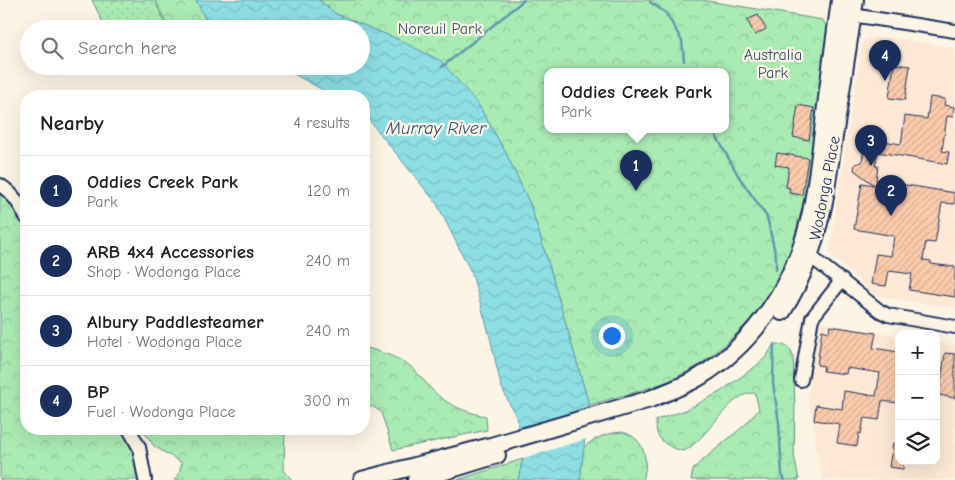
<!DOCTYPE html>
<meta charset="utf-8">
<style>
body{margin:0;font-family:"Comic Neue",sans-serif;background:#f2f2f2;color:#202124}
.controls{position:absolute;right:15px;bottom:15px;display:grid;overflow:hidden;border-radius:10px;box-shadow:0 5px 20px #0002}
.controls button{width:45px;height:45px;display:grid;place-items:center;padding:0;border:0;border-bottom:1px solid #e0e0e0;background:#fff;color:#202124;font:25px sans-serif}
.you{position:absolute;left:611px;top:335px;width:18px;height:18px;margin:-12px;border:4px solid #fff;border-radius:50%;background:#1a73e8;box-shadow:0 0 0 8px #1a73e833}
.badge{display:grid;place-items:center;width:32px;height:32px;border-radius:50%;background:#1b2f5e;color:#fff;font-size:16px;font-weight:700}
.pin{position:absolute;translate:-50% -41px;filter:drop-shadow(0 1px 2px #0008)}
.pin::after{content:'';position:absolute;top:26px;width:18px;height:15px;background:inherit;clip-path:polygon(0 0,100% 0,50% 100%)}
.popup{position:absolute;left:544px;top:68px;width:185px;height:65px;box-sizing:border-box;display:grid;place-content:center;border-radius:10px;background:#fff;filter:drop-shadow(0 1px 4px #0005);font-size:16px;white-space:nowrap;color:#757577}
.popup b{font-size:19px;color:#202124}
.popup::after{content:'';position:absolute;left:50%;top:100%;margin-left:-10px;border:10px solid transparent;border-top-color:#fff}
.list{margin:0;padding:0;list-style:none}
h2{display:flex;justify-content:space-between;align-items:center;height:65px;margin:0;padding:0 20px;font-size:21px}
h2 small{font-size:16px;font-weight:400;color:#757577}
.list li{display:grid;grid-template-columns:32px 1fr auto;gap:15px;align-items:center;box-sizing:border-box;height:70px;padding:0 20px;border-top:1px solid #e0e0e0}
.list b{display:block;font-size:19px;white-space:nowrap}
.list p{margin:0;font-size:16px;white-space:nowrap;color:#757577}
.list em{font-size:16px;font-style:normal;color:#757577}
.icon{flex:none;width:28px;height:28px;fill:none;stroke:currentColor;stroke-width:2;stroke-linecap:round;stroke-linejoin:round}
.map{position:relative;flex:none;width:955px;height:480px;overflow:hidden}
.search{position:absolute;background:#fff;box-shadow:0 5px 20px #0002;left:20px;top:20px;width:350px;height:55px;display:flex;align-items:center;gap:12px;box-sizing:border-box;padding:0 18px;border-radius:28px;color:#757577;font-size:19px}
.panel{position:absolute;background:#fff;box-shadow:0 5px 20px #0002;left:20px;top:90px;width:350px;height:345px;border-radius:20px}
.map>svg:first-child{display:block}
.built{fill:#fce8d4}
.forest{fill:url(#forest-crowns);stroke:#628d89;fill-rule:evenodd}
.garden{fill:url(#garden-dots);stroke:#628d89}
.water{fill:url(#water-waves);stroke:#5f99ae}
.pier{fill:#fcf5e5}
.lines{fill:none;stroke-linecap:round;stroke-linejoin:round}
.stream{stroke:#5f99ae;stroke-width:2.5}
.building{fill:url(#building-hatch);stroke:#1b2f5e}
.minor-casing{stroke:#1b2f5e;stroke-width:16}
.major-casing{stroke:#1b2f5e;stroke-width:20}
.minor{stroke:#fcf5e5;stroke-width:12}
.major{stroke:#fcf5e5;stroke-width:16}
.labels{text-anchor:middle;stroke-width:4.5;stroke-linejoin:round;paint-order:stroke}
.park-label{font-size:16px;fill:#38556f;stroke:#fcf5e5}
.street-label{font-size:16px;fill:#1b2f5e;stroke:#fcf5e5}
.water-label{font-size:18px;font-style:italic;fill:#325279;stroke:#fcf5e5}
</style>
<div class="map">
<svg width="955" height="480" viewBox="0 0 955 480">
<defs>
<pattern id="forest-crowns" width="20" height="18" patternUnits="userSpaceOnUse" patternTransform="scale(1.25)"><rect width="20" height="18" fill="#aaebb4"/><path d="M2 6a3 3 0 1 1 6 0M12 15a3 3 0 1 1 6 0" fill="none" stroke="#92ca9d"/></pattern>
<pattern id="garden-dots" width="8" height="8" patternUnits="userSpaceOnUse" patternTransform="scale(1.25)"><rect width="8" height="8" fill="#aaebb4"/><path d="M2 2h.1M6 6h.1" fill="none" stroke="#92ca9d" stroke-width="1.8" stroke-linecap="round"/></pattern>
<pattern id="water-waves" width="16" height="10" patternUnits="userSpaceOnUse" patternTransform="scale(1.25)"><rect width="16" height="10" fill="#8ddfe4"/><path d="M0 5q4-4 8 0t8 0" fill="none" stroke="#79c0c6"/></pattern>
<pattern id="building-hatch" width="6" height="6" patternUnits="userSpaceOnUse" patternTransform="scale(1.25)"><rect width="6" height="6" fill="#fccbac"/><path d="M-1 1l2-2M0 6l6-6M5 7l2-2" fill="none" stroke="#d7af96"/></pattern>
</defs>
<rect width="100%" height="100%" fill="#fcf5e5"/>
<filter id="ink" filterUnits="userSpaceOnUse"><feTurbulence type="fractalNoise" baseFrequency=".02" numOctaves="2"/><feDisplacementMap in="SourceGraphic" scale="10" xChannelSelector="R" yChannelSelector="G"/><feConvolveMatrix kernelMatrix="1 2 1 2 8 2 1 2 1" color-interpolation-filters="sRGB"/></filter>
<g filter="url(#ink)">
<g class="built">
<polygon points="868,38 896,38 955,48 955,308 875,296 829,253 862,45 864,40"/>
<polygon points="819,322 899,336 899,461 936,461 936,342 955,345 955,480 822,480 808,395"/>
</g>
<g class="forest">
<polygon points="155,0 196,0 206,20 197,29 168,29"/>
<path d="M319,0H702L823,20L827,27L808,185L788,261L764,308L721,348L698,366L669,381L639,391L589,405L549,265L530,204L506,153L478,104L397,39L336,14ZM547,72H725V130H547Z"/>
<path d="M0,193C13,201 20,212 26,227V429H120L139,458L142,480H0Z"/>
<path d="M774,344C784,344 790,346 793,356L795,405L794,455L799,480H691L693,470L697,465L746,424L759,409L755,393C730,391 708,439 684,451C675,450 660,443 657,433C656,429 656,424 656,420L686,410L720,392L756,366L766,357Z"/>
<path d="M364,347C380,352 396,356 410,366C416,370 421,378 426,383C441,402 462,412 486,416L487,430L393,450L381,412L372,406L364,410Z"/>
<polygon points="142,429 285,429 284,470 292,480 174,480 179,473 182,463 154,446"/>
<path d="M622,432C645,437 649,461 643,480H580L583,448C594,438 607,433 622,432Z"/>
<polygon points="523,459 518,480 457,480"/>
</g>
<polygon class="garden" points="92,0 155,0 168,29 106,29"/>
<polygon class="water" points="196,0 319,0 336,14 397,39 441,61 478,104 506,153 530,204 549,265 589,405 580,480 518,480 523,459 517,419 501,386 490,337 472,274 437,204 364,114 364,96 334,96 279,66 361,66 361,29 218,29 206,20"/>
<polygon class="pier" points="590,410 586,439 520,459 516,432"/>
<g class="lines">
<g class="stream">
<polyline points="650,2 666,13 682,41 684,61"/>
<polyline points="442,67 524,0"/>
<polyline points="713,130 739,177 767,217 776,257 776,270"/>
<polyline points="774,344 773,383 779,423 782,475 785,480"/>
</g>
</g>
<g class="building">
<polygon points="758,15 766,29 755,35 747,20"/>
<polygon points="894,64 910,66 905,100 889,98"/>
<polygon points="930,97 945,99 944,105 954,107 953,117 947,116 942,151 949,152 947,164 878,152 875,166 878,166 876,180 955,193 955,204 942,203 935,243 926,242 923,260 931,261 931,264 955,267 955,297 909,290 912,274 889,271 886,286 871,284 876,254 891,256 894,236 854,229 862,183 874,185 854,170 855,164 862,162 865,138 901,144 905,116 927,119"/>
<polygon points="798,105 814,108 809,140 793,137"/>
<polygon points="777,153 808,158 802,195 789,193 790,188 786,187 789,167 775,165"/>
<polygon points="830,326 876,333 873,348 899,352 896,380 899,380 899,403 882,401 879,420 864,418 861,434 859,433 857,446 837,443 840,424 814,420 816,405 842,409 844,391 876,396 880,373 847,368 846,374 823,371 824,366 817,365 822,330 829,332"/>
<polygon points="945,353 955,354 955,398 939,395"/>
<polygon points="893,443 899,444 899,461 904,461 903,469 889,467"/>
</g>
<g class="lines">
<g class="minor-casing">
<g id="minor">
<polyline points="852,15 955,31"/>
<path d="M0,185C13,193 20,204 26,217"/>
<polyline points="810,256 880,311 888,315 955,327"/>
<polyline points="801,380 812,318 842,280"/>
<polyline points="129,429 139,447 145,480"/>
</g>
</g>
<g class="major-casing">
<g id="major">
<path d="M782,312C805,276 815,242 824,202L855,0"/>
<path d="M362,480L491,446L650,399C667,392 685,386 701,376C756,342 794,283 809,221C816,192 819,161 823,131C828,88 834,44 840,0"/>
<polyline points="416,480 497,455"/>
</g>
</g>
<use href="#minor" class="minor"/>
<use href="#major" class="major"/>
</g>
</g>
<g class="labels">
<g class="park-label">
<text x="440" y="34">Noreuil Park</text>
<text x="773" y="60">Australia<tspan x="773" dy="18">Park</tspan></text>
</g>
<g class="street-label">
<text transform="translate(824 188) rotate(-79)" y="6">Wodonga Place</text>
</g>
<g class="water-label">
<text x="436" y="134">Murray River</text>
</g>
</g>
</svg>
<div class="controls">
<button>+</button>
<button>−</button>
<button><svg class="icon" aria-label="layers" viewBox="0 0 24 24"><path d="M12 4l9 5-9 5-9-5zM3 14l9 5 9-5"/></svg></button>
</div>
<div class="you"></div>
<div class="pin badge" style="left:636px;top:191px">1</div>
<div class="popup"><b>Oddies Creek Park</b>Park</div>
<div class="pin badge" style="left:891px;top:216px">2</div>
<div class="pin badge" style="left:871px;top:166px">3</div>
<div class="pin badge" style="left:885px;top:81px">4</div>
<div class="search"><svg class="icon" aria-label="search" viewBox="0 0 24 24"><circle cx="10" cy="10" r="6"/><path d="M15 15l6 6"/></svg>Search here</div>
<section class="panel">
<h2>Nearby<small>4 results</small></h2>
<ul class="list">
<li><span class="badge">1</span><div><b>Oddies Creek Park</b><p>Park</p></div><em>120 m</em></li>
<li><span class="badge">2</span><div><b>ARB 4x4 Accessories</b><p>Shop · Wodonga Place</p></div><em>240 m</em></li>
<li><span class="badge">3</span><div><b>Albury Paddlesteamer</b><p>Hotel · Wodonga Place</p></div><em>240 m</em></li>
<li><span class="badge">4</span><div><b>BP</b><p>Fuel · Wodonga Place</p></div><em>300 m</em></li>
</ul>
</section>
</div>
